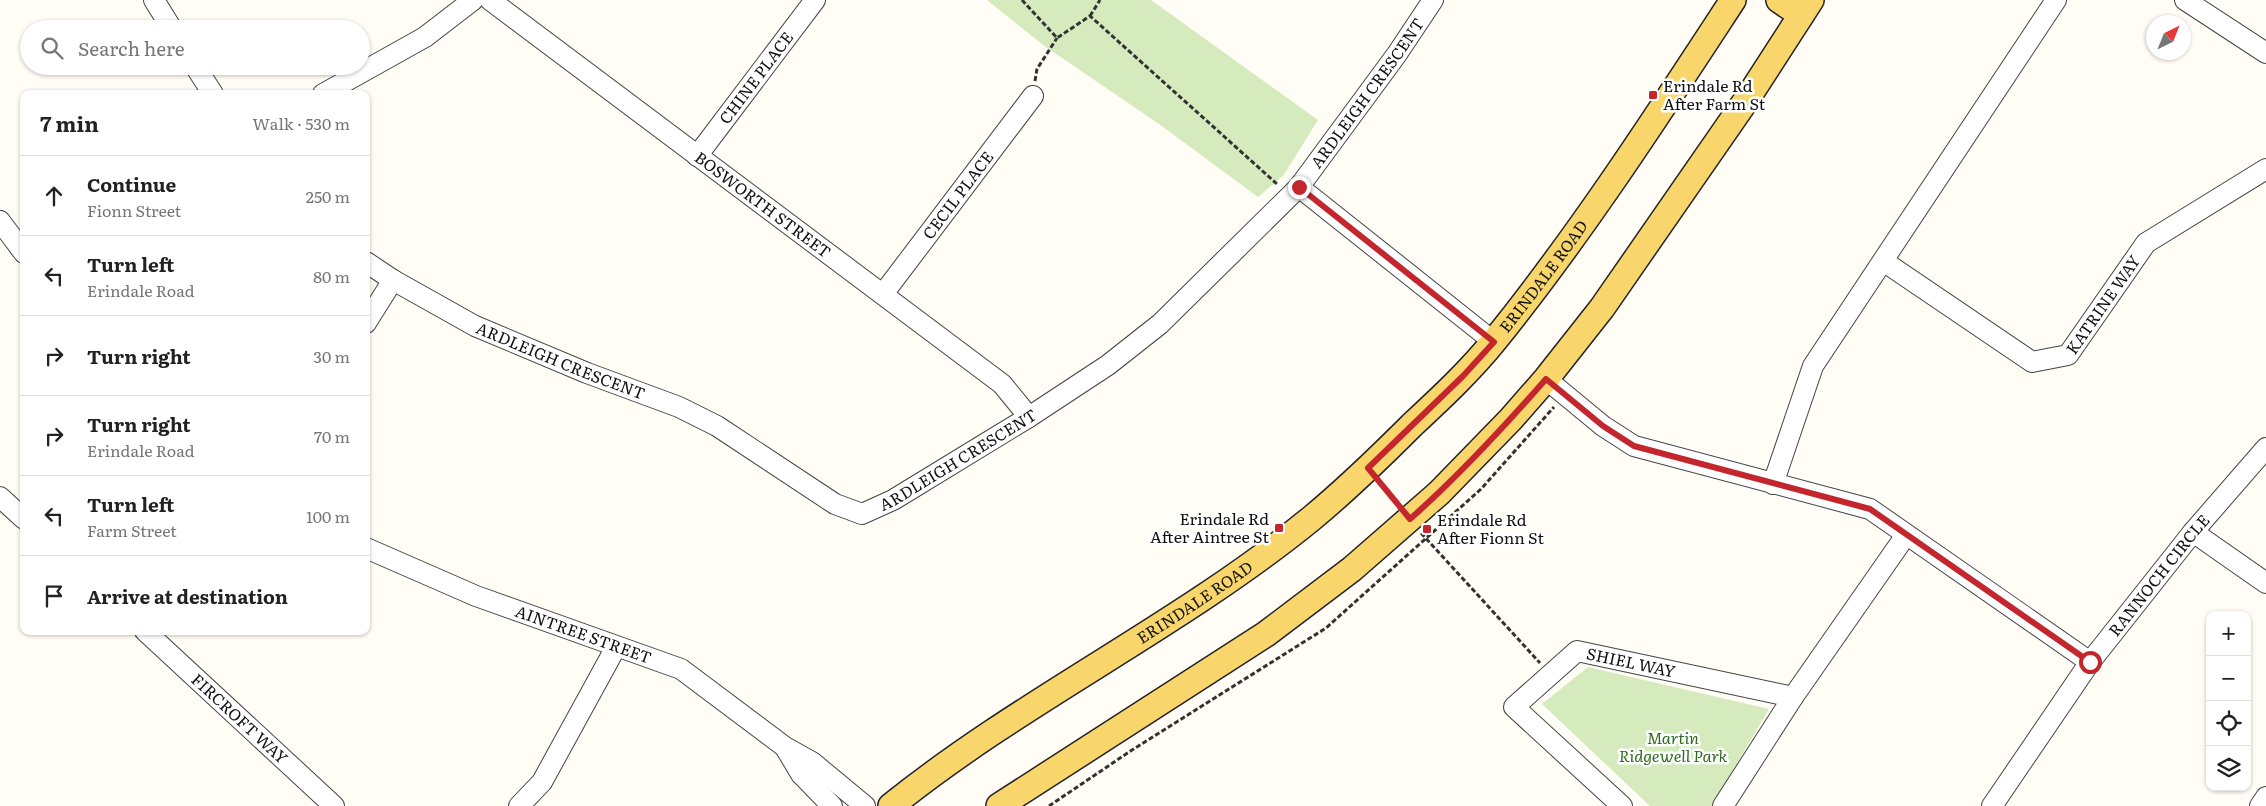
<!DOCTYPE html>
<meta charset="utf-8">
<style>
body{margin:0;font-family:Literata,serif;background:#f2f2f2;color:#222}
.controls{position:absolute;right:15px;bottom:15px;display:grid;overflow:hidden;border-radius:10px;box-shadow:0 1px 4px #0004}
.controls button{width:45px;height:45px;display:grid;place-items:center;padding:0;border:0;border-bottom:1px solid #e0e0e0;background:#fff;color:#222;font:25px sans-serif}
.compass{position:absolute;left:2146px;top:15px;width:45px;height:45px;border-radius:50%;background:#fff;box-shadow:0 1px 4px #0004;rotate:43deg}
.stop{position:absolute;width:15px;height:15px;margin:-11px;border:4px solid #c4262e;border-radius:50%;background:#fff}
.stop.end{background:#c4262e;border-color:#fff;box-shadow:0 1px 5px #0008}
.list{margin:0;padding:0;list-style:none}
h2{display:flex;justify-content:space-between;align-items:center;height:65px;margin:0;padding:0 20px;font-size:21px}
h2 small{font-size:16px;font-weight:400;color:#767676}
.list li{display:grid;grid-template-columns:32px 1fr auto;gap:15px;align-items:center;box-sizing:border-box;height:80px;padding:0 20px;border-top:1px solid #e0e0e0}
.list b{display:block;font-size:19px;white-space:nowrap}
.list p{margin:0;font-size:16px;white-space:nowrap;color:#767676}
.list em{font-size:16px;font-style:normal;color:#767676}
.icon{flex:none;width:28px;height:28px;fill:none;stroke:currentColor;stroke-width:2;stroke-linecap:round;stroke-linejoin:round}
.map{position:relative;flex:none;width:2266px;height:806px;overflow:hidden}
.search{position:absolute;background:#fff;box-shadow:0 1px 4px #0004;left:20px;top:20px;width:350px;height:55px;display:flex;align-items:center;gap:12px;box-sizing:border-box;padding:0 18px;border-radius:28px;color:#767676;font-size:19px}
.panel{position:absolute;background:#fff;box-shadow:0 1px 4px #0004;left:20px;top:90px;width:350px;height:545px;border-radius:10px}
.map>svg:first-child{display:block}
.green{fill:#d5ebbd}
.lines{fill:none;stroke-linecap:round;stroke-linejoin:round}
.minor-casing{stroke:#444;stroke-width:22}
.major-casing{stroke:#222;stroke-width:28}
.path{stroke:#333;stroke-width:3;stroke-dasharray:5 2.5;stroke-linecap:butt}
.minor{stroke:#fff;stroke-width:20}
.major{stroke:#f9d66b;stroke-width:25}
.route{stroke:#c4262e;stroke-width:6}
.poi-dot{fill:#c4262e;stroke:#fff;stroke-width:2}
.labels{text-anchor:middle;stroke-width:5;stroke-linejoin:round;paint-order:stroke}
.street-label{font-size:16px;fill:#111;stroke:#fff}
.poi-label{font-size:16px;fill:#111;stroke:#fff;text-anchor:start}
.park-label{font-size:16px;font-style:italic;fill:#2f6b1f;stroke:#fff}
</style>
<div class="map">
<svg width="2266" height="806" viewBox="0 0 2266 806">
<rect width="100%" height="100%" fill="#fffdf5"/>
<g class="green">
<polygon points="987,0 1151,0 1318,120 1283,176 1258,197 1159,124 1043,45"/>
<polygon points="1588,667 1769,709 1712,806 1650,806 1542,704"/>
</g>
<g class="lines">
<g class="minor-casing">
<g id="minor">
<polyline points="154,0 172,29"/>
<path id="s1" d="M490,0L1002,384L1029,417"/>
<polyline points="2185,0 2266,53"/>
<polyline points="195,66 213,94"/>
<polyline points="323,94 425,37 473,0"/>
<path id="s2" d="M697,156L815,0"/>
<polyline points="1299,187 1494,342"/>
<polyline points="0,221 24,253"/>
<path id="s3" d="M1883,261L2032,362L2068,355L2146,243L2266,169"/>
<path id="s4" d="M366,262L393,280L475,326L587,373L679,407L717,426L835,504L862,514L893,500L1029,417L1108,365L1160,324L1299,187L1397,54L1433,0"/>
<path id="s5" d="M883,294L1033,96"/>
<polyline points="366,323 393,280"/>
<polyline points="1546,379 1603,426 1634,446 1870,509 2090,662"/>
<polyline points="1773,484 1813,366 2056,0"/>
<polyline points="0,497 24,519"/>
<polyline points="2193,532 2266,583"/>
<path id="s6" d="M366,548L476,596L681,669L785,747L812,762L865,806"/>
<path id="s7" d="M145,631L334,806"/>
<polyline points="786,749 801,774 832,806"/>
<polyline points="519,806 542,782 616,647"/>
<path id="s8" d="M1622,806L1514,707L1577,651L1793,697"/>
<polyline points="1723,806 1793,697 1906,535"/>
<path id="s9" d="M1992,806L2090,662L2193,532L2266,448"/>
<polyline points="2260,806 2266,797"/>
</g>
</g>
<g class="major-casing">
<g id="major">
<polyline points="1779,0 1801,15"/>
<path id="s10" d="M891,806C1024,699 1180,626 1312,518C1347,489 1380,457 1412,425C1441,398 1470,371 1495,340C1582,232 1657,116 1733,0"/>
<polyline points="999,806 1266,634 1352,569 1439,493 1511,419 1546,379 1602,308 1747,99 1811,0"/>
</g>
</g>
<g class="path">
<polyline points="1022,0 1057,38 1090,16 1277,184"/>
<polyline points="1090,16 1100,0"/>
<polyline points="1035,81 1037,69 1057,38"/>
<polyline points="1380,482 1398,505"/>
<polyline points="1421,533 1540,663"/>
<polyline points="1049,806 1132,750 1326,628 1481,489 1554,407"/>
</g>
<use href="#minor" class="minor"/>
<use href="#major" class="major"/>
</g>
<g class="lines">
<path class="route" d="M1299,187L1494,342L1463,376L1368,468L1410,519C1459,476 1503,428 1546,379L1603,426L1634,446L1870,509L2090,662"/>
</g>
<g class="poi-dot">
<rect x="1648" y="90" width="10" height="10" rx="2.5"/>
<rect x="1274" y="523" width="10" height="10" rx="2.5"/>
<rect x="1422" y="524" width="10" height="10" rx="2.5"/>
</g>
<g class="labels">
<g class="street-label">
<text dy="6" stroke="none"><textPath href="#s2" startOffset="98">CHINE PLACE</textPath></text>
<text dy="6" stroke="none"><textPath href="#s4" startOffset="1224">ARDLEIGH CRESCENT</textPath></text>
<text dy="6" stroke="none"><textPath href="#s5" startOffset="124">CECIL PLACE</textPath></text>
<text dy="6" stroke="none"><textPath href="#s1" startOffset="341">BOSWORTH STREET</textPath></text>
<text dy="6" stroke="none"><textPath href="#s10" startOffset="846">ERINDALE ROAD</textPath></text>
<text dy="6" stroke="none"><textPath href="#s3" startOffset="278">KATRINE WAY</textPath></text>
<text dy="6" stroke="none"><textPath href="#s4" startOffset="219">ARDLEIGH CRESCENT</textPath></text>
<text dy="6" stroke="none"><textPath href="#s4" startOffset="669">ARDLEIGH CRESCENT</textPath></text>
<text dy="6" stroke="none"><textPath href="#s9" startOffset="285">RANNOCH CIRCLE</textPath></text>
<text dy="6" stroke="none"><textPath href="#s10" startOffset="366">ERINDALE ROAD</textPath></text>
<text dy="6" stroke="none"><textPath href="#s6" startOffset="234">AINTREE STREET</textPath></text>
<text dy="6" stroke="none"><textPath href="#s8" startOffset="286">SHIEL WAY</textPath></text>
<text dy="6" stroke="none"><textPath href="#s7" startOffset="129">FIRCROFT WAY</textPath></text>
</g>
<g class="poi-label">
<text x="1663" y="92">Erindale Rd<tspan x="1663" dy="18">After Farm St</tspan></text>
<text x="1269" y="525" text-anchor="end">Erindale Rd<tspan x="1269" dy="18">After Aintree St</tspan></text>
<text x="1437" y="526">Erindale Rd<tspan x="1437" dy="18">After Fionn St</tspan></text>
</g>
<g class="park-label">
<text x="1673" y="744">Martin<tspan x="1673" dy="18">Ridgewell Park</tspan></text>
</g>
</g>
</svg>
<div class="controls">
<button>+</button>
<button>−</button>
<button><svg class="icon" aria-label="locate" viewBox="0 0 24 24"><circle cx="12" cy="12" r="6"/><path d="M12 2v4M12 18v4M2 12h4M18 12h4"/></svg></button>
<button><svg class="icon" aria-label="layers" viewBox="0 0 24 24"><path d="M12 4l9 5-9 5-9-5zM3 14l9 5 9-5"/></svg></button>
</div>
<svg class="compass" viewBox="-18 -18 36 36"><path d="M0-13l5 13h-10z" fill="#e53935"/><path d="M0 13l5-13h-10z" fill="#767676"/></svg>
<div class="stop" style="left:2090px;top:662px"></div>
<div class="stop end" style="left:1299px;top:187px"></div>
<div class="search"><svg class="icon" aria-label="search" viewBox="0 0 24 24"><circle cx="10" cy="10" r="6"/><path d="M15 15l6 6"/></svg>Search here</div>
<section class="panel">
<h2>7 min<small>Walk · 530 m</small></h2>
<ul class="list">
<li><svg class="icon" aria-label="ahead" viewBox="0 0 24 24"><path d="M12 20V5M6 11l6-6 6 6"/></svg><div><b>Continue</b><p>Fionn Street</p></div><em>250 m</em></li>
<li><svg class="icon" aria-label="left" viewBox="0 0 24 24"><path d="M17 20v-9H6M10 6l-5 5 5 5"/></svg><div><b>Turn left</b><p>Erindale Road</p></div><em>80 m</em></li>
<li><svg class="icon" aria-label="right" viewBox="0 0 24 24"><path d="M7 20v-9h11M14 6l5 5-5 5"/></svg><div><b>Turn right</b></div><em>30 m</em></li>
<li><svg class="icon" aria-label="right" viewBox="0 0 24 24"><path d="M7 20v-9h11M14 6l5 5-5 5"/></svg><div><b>Turn right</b><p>Erindale Road</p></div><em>70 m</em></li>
<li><svg class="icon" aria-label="left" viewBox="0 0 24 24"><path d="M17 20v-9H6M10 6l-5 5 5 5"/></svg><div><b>Turn left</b><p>Farm Street</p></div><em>100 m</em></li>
<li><svg class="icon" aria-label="arrive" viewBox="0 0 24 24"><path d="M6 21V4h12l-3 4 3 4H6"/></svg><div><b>Arrive at destination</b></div></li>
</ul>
</section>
</div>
